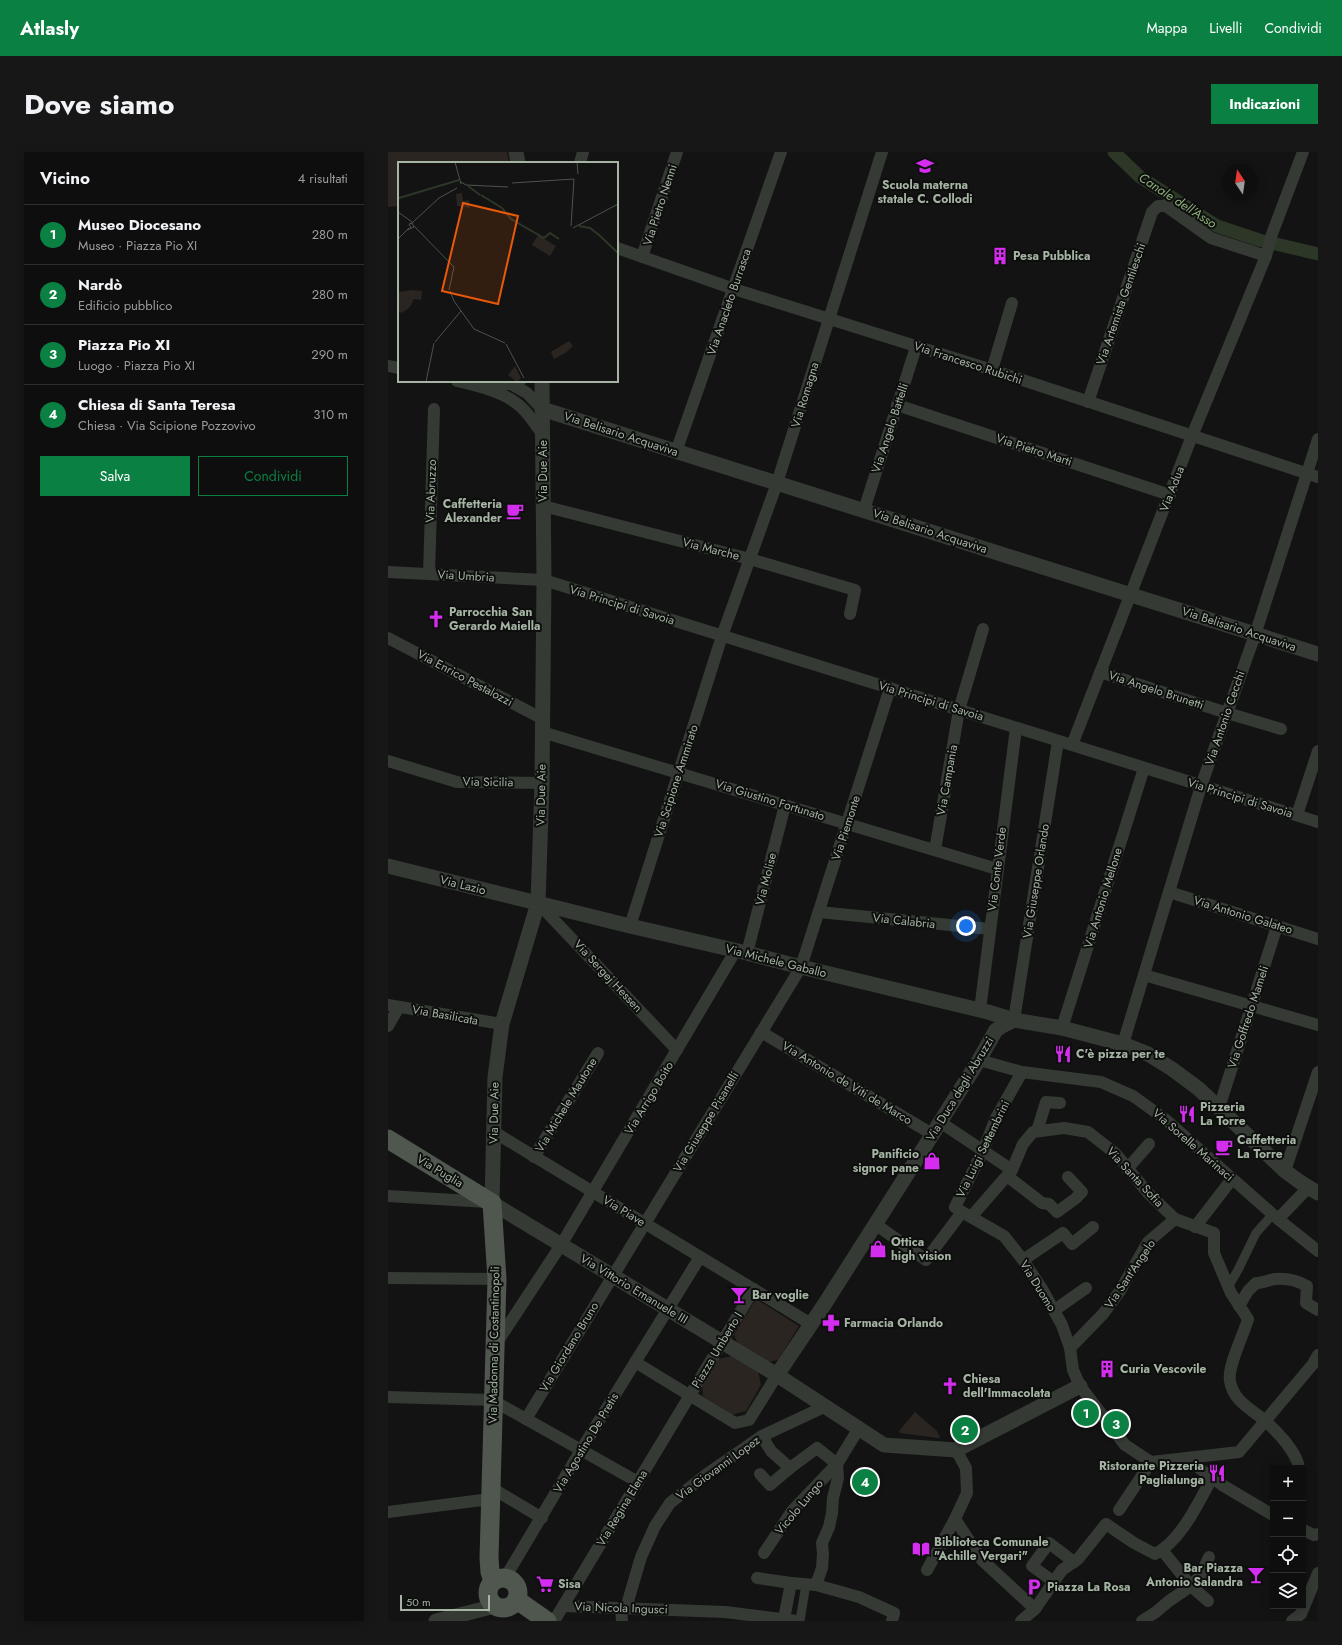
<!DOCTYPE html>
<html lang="it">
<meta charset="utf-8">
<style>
body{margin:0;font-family:Jost,sans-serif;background:#171717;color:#f1f3f6}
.controls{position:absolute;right:12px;bottom:12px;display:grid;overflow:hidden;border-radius:0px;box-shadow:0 2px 10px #0003}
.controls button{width:36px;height:36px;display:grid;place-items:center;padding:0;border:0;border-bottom:1px solid #2e2e2e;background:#0e0e0e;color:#f1f3f6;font:20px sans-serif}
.compass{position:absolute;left:834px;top:12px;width:36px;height:36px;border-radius:50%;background:#0e0e0e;box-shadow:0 2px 10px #0003;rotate:347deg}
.scale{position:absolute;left:12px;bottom:10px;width:90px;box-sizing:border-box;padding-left:4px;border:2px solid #a5b4a3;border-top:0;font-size:11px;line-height:14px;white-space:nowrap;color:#a5b4a3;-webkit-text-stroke:3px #0d0e0d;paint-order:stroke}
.you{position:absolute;left:578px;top:774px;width:14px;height:14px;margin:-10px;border:3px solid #fff;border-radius:50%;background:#1a73e8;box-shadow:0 0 0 6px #1a73e833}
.badge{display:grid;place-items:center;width:26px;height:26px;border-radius:50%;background:#0b8043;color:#fff;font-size:13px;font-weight:700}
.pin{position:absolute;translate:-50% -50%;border:2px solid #fff;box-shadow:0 1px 4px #0006}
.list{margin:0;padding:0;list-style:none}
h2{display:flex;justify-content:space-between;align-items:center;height:52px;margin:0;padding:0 16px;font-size:17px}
h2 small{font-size:13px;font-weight:400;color:#9b9c9e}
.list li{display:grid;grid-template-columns:26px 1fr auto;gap:12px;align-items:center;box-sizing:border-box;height:60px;padding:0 16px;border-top:1px solid #2e2e2e}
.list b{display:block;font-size:15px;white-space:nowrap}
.list p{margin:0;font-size:13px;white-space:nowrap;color:#9b9c9e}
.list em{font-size:13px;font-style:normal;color:#9b9c9e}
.actions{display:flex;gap:8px;padding:12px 16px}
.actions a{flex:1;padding:9px 0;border:1px solid #0b8043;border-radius:0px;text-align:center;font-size:14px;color:#0b8043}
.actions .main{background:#0b8043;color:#fff}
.icon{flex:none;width:22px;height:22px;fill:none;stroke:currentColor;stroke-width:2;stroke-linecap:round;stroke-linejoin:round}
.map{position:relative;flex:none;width:930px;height:1469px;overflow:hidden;border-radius:0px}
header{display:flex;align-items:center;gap:24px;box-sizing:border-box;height:56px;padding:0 20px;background:#0b8043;color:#fff}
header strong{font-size:19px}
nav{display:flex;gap:22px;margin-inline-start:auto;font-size:14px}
.intro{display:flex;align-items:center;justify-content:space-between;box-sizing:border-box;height:96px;padding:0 24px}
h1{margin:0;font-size:28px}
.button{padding:10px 18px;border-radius:0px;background:#0b8043;color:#fff;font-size:14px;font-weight:700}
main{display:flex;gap:24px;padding:0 24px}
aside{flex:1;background:#0e0e0e;border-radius:0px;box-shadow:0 2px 10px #0003}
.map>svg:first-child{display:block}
.green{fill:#2b2522}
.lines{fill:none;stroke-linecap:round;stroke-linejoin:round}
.canal{stroke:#2d3728;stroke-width:13}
.pedestrian{stroke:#353a35;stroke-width:9}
.minor{stroke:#353a35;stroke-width:12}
.tertiary{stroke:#353a35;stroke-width:15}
.primary{stroke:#4f574f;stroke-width:19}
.labels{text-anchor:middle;stroke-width:4;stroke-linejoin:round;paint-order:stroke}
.poi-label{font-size:12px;font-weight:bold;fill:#a5b4a3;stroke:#0d0e0d;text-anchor:start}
.street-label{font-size:12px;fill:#a5b4a3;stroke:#0d0e0d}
.water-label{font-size:13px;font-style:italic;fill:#8caf7a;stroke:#0d0e0d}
.inset-river{fill:none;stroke:#2d3728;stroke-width:2}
.inset-road{fill:none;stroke:#4d534c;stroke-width:1}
.view{fill:#e8590c;fill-opacity:0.15;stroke:#e8590c;stroke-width:2}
.inset-edge{fill:none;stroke:#a5b4a3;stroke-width:2}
</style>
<header>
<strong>Atlasly</strong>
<nav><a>Mappa</a><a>Livelli</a><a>Condividi</a></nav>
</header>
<div class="intro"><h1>Dove siamo</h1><a class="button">Indicazioni</a></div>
<main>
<aside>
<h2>Vicino<small>4 risultati</small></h2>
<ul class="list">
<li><span class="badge">1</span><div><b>Museo Diocesano</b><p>Museo · Piazza Pio XI</p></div><em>280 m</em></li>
<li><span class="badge">2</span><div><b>Nardò</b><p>Edificio pubblico</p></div><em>280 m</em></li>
<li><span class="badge">3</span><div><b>Piazza Pio XI</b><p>Luogo · Piazza Pio XI</p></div><em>290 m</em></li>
<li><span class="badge">4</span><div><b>Chiesa di Santa Teresa</b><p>Chiesa · Via Scipione Pozzovivo</p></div><em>310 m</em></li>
</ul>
<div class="actions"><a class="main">Salva</a><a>Condividi</a></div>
</aside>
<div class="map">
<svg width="930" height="1469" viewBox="0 0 930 1469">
<rect width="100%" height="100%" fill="#121312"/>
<g class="green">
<polygon points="0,0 119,0 121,11 11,11 11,54 0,55"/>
<polygon points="368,1147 411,1174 390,1208 379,1210 351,1194 346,1183"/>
<polygon points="345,1204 370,1219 373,1233 358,1259 344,1263 315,1244 314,1232 330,1207"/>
<polygon points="527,1260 549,1279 552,1286 550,1286 512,1281 511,1279"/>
</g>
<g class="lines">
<polyline class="canal" points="726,0 752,25 829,74 871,88 930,102"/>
<g class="pedestrian">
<polyline points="840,1135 850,1118 868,1081 885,1062"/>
<polyline points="412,1469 418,1432"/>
</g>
<g class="minor">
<polyline points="192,11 195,0"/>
<polyline points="229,96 346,137 604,218 930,325"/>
<polyline points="254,105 289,0"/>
<polyline points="0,214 11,216"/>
<polyline points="604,218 624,151"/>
<path d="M69,229C90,234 117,240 133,255C142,263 148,274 155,283"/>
<polyline points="123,232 139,241 154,257"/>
<polyline points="94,233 123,232 132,229"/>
<polyline points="700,250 764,60 770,54 778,54 823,86 878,104"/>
<polyline points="509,253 782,343"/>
<polyline points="288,300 393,0"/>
<polyline points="155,354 362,407 467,438 462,462"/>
<polyline points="476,358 528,195"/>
<polyline points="0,420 156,428 930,670"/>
<polyline points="41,422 46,257"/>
<polyline points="0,486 155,567"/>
<polyline points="712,520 839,561 893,577"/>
<polyline points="154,580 609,717"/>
<polyline points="684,593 804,284 878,104 884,82 915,0"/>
<polyline points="0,609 69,630 154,631"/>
<polyline points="909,663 930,599"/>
<polyline points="547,698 571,558 595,477"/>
<polyline points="781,740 930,787"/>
<polyline points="150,751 289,898"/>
<polyline points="431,760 602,777"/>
<polyline points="242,774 334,484 389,331 494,0"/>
<polyline points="359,801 397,653"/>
<polyline points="756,823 930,873"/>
<polyline points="0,853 114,872"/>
<polyline points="592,858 628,576"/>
<polyline points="626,868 670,589"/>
<polyline points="0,874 11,855"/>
<polyline points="674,876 756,616"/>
<polyline points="373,880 544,982"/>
<polyline points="735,892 813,634 867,483 930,287"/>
<polyline points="591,908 634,920 713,930 745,944 777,967 890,1067 930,1099"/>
<polyline points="831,956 889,774"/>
<polyline points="552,970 624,1018"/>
<polyline points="649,979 658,950 672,951"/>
<polyline points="106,980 423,1172"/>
<polyline points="146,1005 210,901"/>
<polyline points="739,1017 761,992"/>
<polyline points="897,1019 930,920"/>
<polyline points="619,1024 654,1051 661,1052 669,1060 687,1047 694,1040 680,1025"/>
<polyline points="0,1044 99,1050"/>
<polyline points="574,1060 616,1084 635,1108 654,1137 674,1173 682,1196 685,1218 692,1234 737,1293 763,1310"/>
<path d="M583,1065L624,1018L635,992L645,980L676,976L700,980L728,1002L760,1041L787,1067L826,1081V1101L843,1141L860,1167C856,1182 839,1215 842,1229C845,1248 861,1256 875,1267C888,1278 909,1300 911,1316"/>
<polyline points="890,1067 920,1036"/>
<polyline points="487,1072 538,1108 574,1060 567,1055 595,999 608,966 634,920"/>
<polyline points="807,1075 844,1027"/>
<polyline points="635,1108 675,1081 684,1092 705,1075"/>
<polyline points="0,1126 109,1127"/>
<path d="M851,1154L860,1139L868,1131C875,1131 880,1128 887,1127C898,1126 910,1129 919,1134L918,1151L930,1158"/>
<polyline points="671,1155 698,1136"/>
<polyline points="108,1192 173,1093 348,798"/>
<polyline points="682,1196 715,1162 732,1139 760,1090 787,1067"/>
<polyline points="247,1210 347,1271 361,1268 389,1223"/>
<polyline points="0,1245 104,1248 250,1330"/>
<polyline points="138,1267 413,815 502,536"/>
<polyline points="374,1284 383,1299 402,1316"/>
<path d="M568,1298L578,1316L579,1341L567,1367L594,1408L647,1457L674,1418L690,1407L718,1372L746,1391L767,1402C793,1389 810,1351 824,1326"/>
<polyline points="799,1307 834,1333 885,1363"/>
<polyline points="763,1310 851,1300 925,1212 930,1203"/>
<polyline points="372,1322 382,1333 402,1316 429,1296 449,1312 404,1359 376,1401"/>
<polyline points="102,1335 154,1366"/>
<polyline points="731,1358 763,1310"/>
<polyline points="0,1360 102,1347"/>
<polyline points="915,1378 926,1383 930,1382"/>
<polyline points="774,1398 803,1434 820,1449"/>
<polyline points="539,1418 567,1367"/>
<polyline points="117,1426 193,1298 312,1105"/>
<polyline points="369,1426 403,1431"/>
<polyline points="666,1430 644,1414 661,1391 686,1410"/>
<polyline points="428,1433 471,1445 506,1461 504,1469"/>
<polyline points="176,1454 337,1460 409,1469"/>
<polyline points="233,1456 234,1469"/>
<polyline points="238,1456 253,1405 267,1374 282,1351 319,1322 374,1284 438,1254"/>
<polyline points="396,1467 403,1431 428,1433 434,1416 435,1402 434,1391 441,1375 444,1361 445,1346 450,1326 449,1312 471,1276"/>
<polyline points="166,1469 366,1137"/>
<polyline points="633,1469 647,1457"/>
<polyline points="754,1469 768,1460 781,1449 803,1434 813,1423 821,1405"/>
<polyline points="904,1469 913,1462 930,1421"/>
</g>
<g class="tertiary">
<polyline points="128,0 130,11"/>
<polyline points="154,229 156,428 154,631 150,751 114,872 107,925 104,1051 389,1223 496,1293 568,1298 692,1234"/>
<polyline points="154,257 930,502"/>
<polyline points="0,714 242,774 359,801 413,815 600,860 626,868 674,876 735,892 760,902 784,917 811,937 897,1019 912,1030 930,1041"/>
<polyline points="389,1223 436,1153 539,991 591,908 608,878 616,873 626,868"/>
<polyline points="48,1469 107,1454"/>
</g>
<g class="primary">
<polyline points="0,987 104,1051 109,1127 101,1406 102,1420 105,1429"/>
<circle cx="115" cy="1441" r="15"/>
<polyline points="129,1448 159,1469"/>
</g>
</g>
<defs>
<g id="school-bare" transform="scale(1.38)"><path d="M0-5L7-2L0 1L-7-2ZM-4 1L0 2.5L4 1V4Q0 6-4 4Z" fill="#d52df0" stroke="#0d0e0d" stroke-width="2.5" paint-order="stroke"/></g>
<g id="building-bare" transform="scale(1.38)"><path d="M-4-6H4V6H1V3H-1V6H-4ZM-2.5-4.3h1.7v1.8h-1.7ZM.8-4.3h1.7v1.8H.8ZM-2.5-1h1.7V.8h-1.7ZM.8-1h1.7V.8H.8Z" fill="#d52df0" stroke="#0d0e0d" stroke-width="2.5" paint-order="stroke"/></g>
<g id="cafe-bare" transform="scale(1.38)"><path d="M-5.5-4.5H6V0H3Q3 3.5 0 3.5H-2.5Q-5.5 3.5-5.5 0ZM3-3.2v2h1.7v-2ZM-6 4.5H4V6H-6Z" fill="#d52df0" stroke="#0d0e0d" stroke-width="2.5" paint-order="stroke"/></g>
<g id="church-bare" transform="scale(1.38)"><path d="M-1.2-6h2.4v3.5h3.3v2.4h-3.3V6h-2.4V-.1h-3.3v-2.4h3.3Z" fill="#d52df0" stroke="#0d0e0d" stroke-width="2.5" paint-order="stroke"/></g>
<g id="restaurant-bare" transform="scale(1.38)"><path d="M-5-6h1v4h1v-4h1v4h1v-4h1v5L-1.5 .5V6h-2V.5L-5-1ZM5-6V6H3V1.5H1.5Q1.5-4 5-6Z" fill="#d52df0" stroke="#0d0e0d" stroke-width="2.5" paint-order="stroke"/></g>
<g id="shop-bare" transform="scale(1.38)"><path d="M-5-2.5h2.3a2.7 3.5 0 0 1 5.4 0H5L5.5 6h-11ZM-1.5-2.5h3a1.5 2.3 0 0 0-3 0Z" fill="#d52df0" stroke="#0d0e0d" stroke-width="2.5" paint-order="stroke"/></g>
<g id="bar-bare" transform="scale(1.38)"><path d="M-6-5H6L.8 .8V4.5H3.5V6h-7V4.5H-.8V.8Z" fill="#d52df0" stroke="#0d0e0d" stroke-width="2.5" paint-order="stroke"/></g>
<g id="pharmacy-bare" transform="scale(1.38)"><path d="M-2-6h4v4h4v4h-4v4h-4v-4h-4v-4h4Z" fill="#d52df0" stroke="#0d0e0d" stroke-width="2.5" paint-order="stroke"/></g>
<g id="library-bare" transform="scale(1.38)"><path d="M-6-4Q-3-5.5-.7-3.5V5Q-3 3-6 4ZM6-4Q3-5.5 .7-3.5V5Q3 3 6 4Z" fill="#d52df0" stroke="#0d0e0d" stroke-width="2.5" paint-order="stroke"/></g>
<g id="supermarket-bare" transform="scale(1.38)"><path d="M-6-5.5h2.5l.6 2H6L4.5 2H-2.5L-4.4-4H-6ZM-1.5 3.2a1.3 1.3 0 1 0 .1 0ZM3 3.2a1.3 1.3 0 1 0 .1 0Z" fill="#d52df0" stroke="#0d0e0d" stroke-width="2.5" paint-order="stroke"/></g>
<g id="parking-bare" transform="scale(1.38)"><path d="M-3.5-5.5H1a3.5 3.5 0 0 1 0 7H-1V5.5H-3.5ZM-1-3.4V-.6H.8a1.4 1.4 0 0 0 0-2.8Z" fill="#d52df0" stroke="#0d0e0d" stroke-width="2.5" paint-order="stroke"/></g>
</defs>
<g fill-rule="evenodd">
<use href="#school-bare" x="537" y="14"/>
<use href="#building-bare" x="612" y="104"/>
<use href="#cafe-bare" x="127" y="359"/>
<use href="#church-bare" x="48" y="467"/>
<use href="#restaurant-bare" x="675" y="902"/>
<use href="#restaurant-bare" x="799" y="962"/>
<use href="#cafe-bare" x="836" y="995"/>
<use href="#shop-bare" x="544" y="1009"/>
<use href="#shop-bare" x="490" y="1097"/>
<use href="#bar-bare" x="351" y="1143"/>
<use href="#pharmacy-bare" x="443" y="1171"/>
<use href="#building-bare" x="719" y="1217"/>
<use href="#church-bare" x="562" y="1234"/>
<use href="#restaurant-bare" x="829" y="1321"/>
<use href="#library-bare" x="533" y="1397"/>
<use href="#bar-bare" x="868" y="1423"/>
<use href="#supermarket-bare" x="157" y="1432"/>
<use href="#parking-bare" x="646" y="1435"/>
</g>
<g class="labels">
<g class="poi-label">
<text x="537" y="37" text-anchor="middle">Scuola materna<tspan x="537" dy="14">statale C. Collodi</tspan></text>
<text x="625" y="108">Pesa Pubblica</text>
<text x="114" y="356" text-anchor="end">Caffetteria<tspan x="114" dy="14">Alexander</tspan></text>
<text x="61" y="464">Parrocchia San<tspan x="61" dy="14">Gerardo Maiella</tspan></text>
<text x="688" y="906">C'è pizza per te</text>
<text x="812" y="959">Pizzeria<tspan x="812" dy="14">La Torre</tspan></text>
<text x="849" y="992">Caffetteria<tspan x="849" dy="14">La Torre</tspan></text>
<text x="531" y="1006" text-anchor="end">Panificio<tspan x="531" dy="14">signor pane</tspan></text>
<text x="503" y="1094">Ottica<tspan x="503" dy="14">high vision</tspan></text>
<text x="364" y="1147">Bar voglie</text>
<text x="456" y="1175">Farmacia Orlando</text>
<text x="732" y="1221">Curia Vescovile</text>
<text x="575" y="1231">Chiesa<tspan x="575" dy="14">dell'Immacolata</tspan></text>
<text x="816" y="1318" text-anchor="end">Ristorante Pizzeria<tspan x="816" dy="14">Paglialunga</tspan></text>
<text x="546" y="1394">Biblioteca Comunale<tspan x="546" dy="14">"Achille Vergari"</tspan></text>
<text x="855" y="1420" text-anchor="end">Bar Piazza<tspan x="855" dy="14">Antonio Salandra</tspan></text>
<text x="170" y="1436">Sisa</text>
<text x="659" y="1439">Piazza La Rosa</text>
</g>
<g class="street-label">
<text transform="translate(272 53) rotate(-72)" y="4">Via Pietro Nenni</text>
<text transform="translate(341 150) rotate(-71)" y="4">Via Anacleto Burrasca</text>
<text transform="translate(733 152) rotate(-71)" y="4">Via Artemista Gentileschi</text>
<text transform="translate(580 211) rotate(18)" y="4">Via Francesco Rubichi</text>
<text transform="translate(417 243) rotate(-73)" y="4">Via Romagna</text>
<text transform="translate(502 276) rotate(-72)" y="4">Via Angelo Battelli</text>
<text transform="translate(233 282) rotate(18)" y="4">Via Belisario Acquaviva</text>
<text transform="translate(646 298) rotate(18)" y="4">Via Pietro Marti</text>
<text transform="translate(155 319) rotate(-90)" y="4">Via Due Aie</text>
<text transform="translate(784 337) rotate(-69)" y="4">Via Adua</text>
<text transform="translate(43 339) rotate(-88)" y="4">Via Abruzzo</text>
<text transform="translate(542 379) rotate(18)" y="4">Via Belisario Acquaviva</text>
<text transform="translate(323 397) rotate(14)" y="4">Via Marche</text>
<text transform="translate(78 424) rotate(3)" y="4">Via Umbria</text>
<text transform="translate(234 453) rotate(17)" y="4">Via Principi di Savoia</text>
<text transform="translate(851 477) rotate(18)" y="4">Via Belisario Acquaviva</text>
<text transform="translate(77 526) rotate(28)" y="4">Via Enrico Pestalozzi</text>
<text transform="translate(768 538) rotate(18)" y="4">Via Angelo Brunetti</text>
<text transform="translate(543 549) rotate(17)" y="4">Via Principi di Savoia</text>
<text transform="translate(837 566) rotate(-71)" y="4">Via Antonio Cecchi</text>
<text transform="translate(559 628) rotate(-80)" y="4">Via Campania</text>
<text transform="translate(288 629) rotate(-72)" y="4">Via Scipione Ammirato</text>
<text transform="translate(100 630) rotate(1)" y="4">Via Sicilia</text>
<text transform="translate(153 643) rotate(-89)" y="4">Via Due Aie</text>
<text transform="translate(852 646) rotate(17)" y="4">Via Principi di Savoia</text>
<text transform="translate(382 648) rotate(17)" y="4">Via Giustino Fortunato</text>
<text transform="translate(458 676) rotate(-72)" y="4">Via Piemonte</text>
<text transform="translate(609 717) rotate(-83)" y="4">Via Conte Verde</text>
<text transform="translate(378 727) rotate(-76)" y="4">Via Molise</text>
<text transform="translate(648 729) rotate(-81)" y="4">Via Giuseppe Orlando</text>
<text transform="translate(75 733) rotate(14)" y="4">Via Lazio</text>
<text transform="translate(715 746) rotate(-73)" y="4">Via Antonio Mellone</text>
<text transform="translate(855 763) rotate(17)" y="4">Via Antonio Galateo</text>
<text transform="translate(516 769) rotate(6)" y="4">Via Calabria</text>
<text transform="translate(388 809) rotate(14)" y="4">Via Michele Gaballo</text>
<text transform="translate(220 824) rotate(47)" y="4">Via Sergej Hessen</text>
<text transform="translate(57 863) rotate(10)" y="4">Via Basilicata</text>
<text transform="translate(860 865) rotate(-72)" y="4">Via Goffredo Mameli</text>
<text transform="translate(459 931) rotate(31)" y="4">Via Antonio de Viti de Marco</text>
<text transform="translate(572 937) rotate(-59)" y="4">Via Duca degli Abruzzi</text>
<text transform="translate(261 946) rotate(-59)" y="4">Via Arrigo Boito</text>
<text transform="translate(178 953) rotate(-59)" y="4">Via Michele Mautone</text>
<text transform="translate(106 961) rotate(-89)" y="4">Via Due Aie</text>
<text transform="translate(318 970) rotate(-59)" y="4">Via Giuseppe Pisanelli</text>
<text transform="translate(805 993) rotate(41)" y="4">Via Sorelle Marinaci</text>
<text transform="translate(595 997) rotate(-64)" y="4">Via Luigi Settembrini</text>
<text transform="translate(52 1019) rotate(31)" y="4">Via Puglia</text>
<text transform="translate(747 1025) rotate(47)" y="4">Via Santa Sofia</text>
<text transform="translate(236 1059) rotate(31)" y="4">Via Piave</text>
<text transform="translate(742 1122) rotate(-56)" y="4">Via Sant'Angelo</text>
<text transform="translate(650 1134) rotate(58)" y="4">Via Duomo</text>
<text transform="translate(246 1137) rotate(31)" y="4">Via Vittorio Emanuele III</text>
<text transform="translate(106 1193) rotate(-89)" y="4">Via Madonna di Costantinopoli</text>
<text transform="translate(181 1195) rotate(-59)" y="4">Via Giordano Bruno</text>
<text transform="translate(329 1198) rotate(-59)" y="4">Piazza Umberto I</text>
<text transform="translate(198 1291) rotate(-59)" y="4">Via Agostino De Pretis</text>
<text transform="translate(330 1316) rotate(-36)" y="4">Via Giovanni Lopez</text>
<text transform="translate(411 1355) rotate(-50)" y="4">Vicolo Lungo</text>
<text transform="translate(234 1356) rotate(-59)" y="4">Via Regina Elena</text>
<text transform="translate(233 1456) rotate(2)" y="4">Via Nicola Ingusci</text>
</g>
<g class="water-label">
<text transform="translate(790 48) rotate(33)" y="5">Canale dell'Asso</text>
</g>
</g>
<g transform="translate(10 10)">
<rect width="220" height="220" fill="#121312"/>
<path d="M64,31L65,39L71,38L72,46L59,44L58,32ZM140,73L158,84L152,94L134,83ZM14,128L24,129L23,138L16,137L12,145L4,151L0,149V130ZM171,179L175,184L167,191L156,197L153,190ZM117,204L123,216L119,220L110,213Z" fill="#2b2522"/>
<path class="inset-river" d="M70,24L82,33M83,33L104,46L113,57L146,76L152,71L161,77M1,36L61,18M181,64L192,66L201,73M201,73L220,91"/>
<path class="inset-road" d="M57,0L63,22M179,0L180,12M63,20L68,23L110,25M114,21L176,17M0,50L14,60M14,61L41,36L59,26M16,64L56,105L51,128M173,64L176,17M175,66L220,42M9,68L16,65L14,61L11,62L13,66M0,77L11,66M52,129L56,139L76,167L107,181M37,180L63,149M108,182L126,216M28,220L36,181"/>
<path class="view" d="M65,41L120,54L100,142L44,129Z"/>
<rect width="220" height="220" class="inset-edge"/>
</g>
</svg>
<div class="controls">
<button>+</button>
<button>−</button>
<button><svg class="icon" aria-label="locate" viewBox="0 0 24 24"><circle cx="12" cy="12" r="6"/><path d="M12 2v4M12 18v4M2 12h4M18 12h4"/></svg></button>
<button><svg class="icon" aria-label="layers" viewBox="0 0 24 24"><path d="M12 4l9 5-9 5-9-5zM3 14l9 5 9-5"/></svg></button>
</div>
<svg class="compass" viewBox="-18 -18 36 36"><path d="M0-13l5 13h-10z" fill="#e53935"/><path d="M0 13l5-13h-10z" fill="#9b9c9e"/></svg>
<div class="scale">50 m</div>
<div class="you"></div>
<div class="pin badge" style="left:698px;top:1261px">1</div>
<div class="pin badge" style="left:577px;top:1278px">2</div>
<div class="pin badge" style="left:728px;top:1272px">3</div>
<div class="pin badge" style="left:477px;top:1330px">4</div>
</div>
</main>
